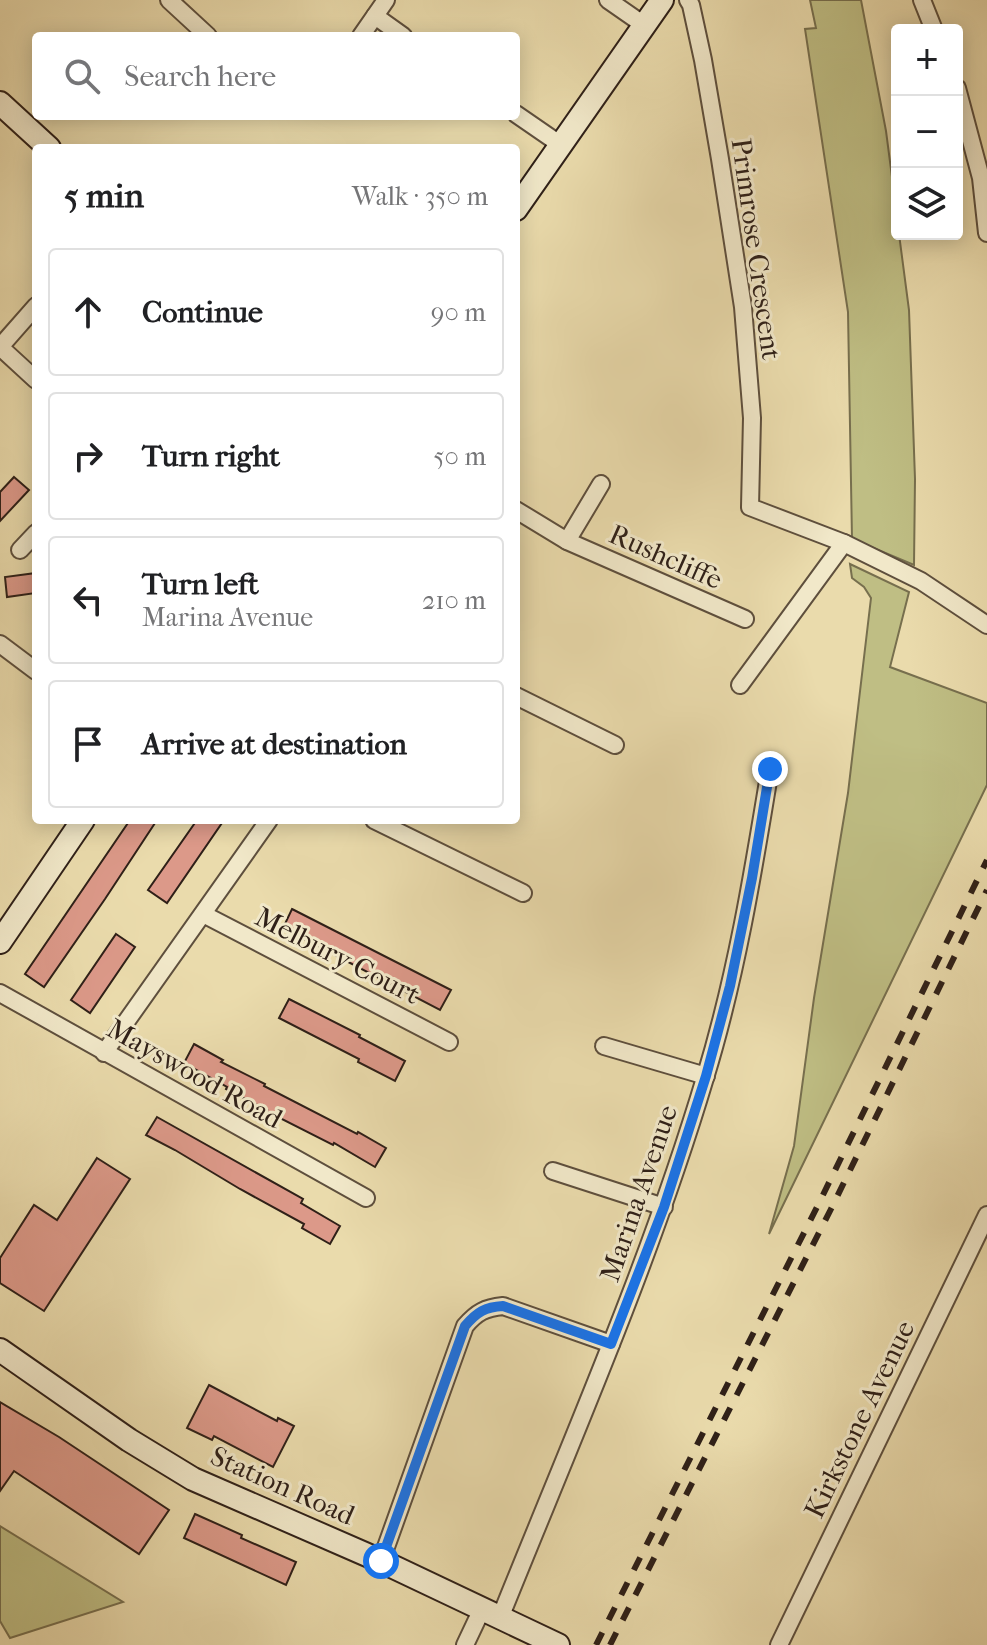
<!DOCTYPE html>
<meta charset="utf-8">
<style>
body{margin:0;font-family:"IM FELL French Canon",serif;background:#f6f6f6;color:#202124}
.controls{position:absolute;right:24px;top:24px;display:grid;overflow:hidden;border-radius:8px;box-shadow:0 4px 20px #0003}
.controls button{width:72px;height:72px;display:grid;place-items:center;padding:0;border:0;border-bottom:2px solid #e0e0e0;background:#fff;color:#202124;font:40px sans-serif}
.stop{position:absolute;width:24px;height:24px;margin:-18px;border:6px solid #1a73e8;border-radius:50%;background:#fff}
.stop.end{background:#1a73e8;border-color:#fff;box-shadow:0 2px 8px #0008}
.list{margin:0;padding:0;list-style:none}
h2{display:flex;justify-content:space-between;align-items:center;height:104px;margin:0;padding:0 32px;font-size:34px}
h2 small{font-size:26px;font-weight:400;color:#757577}
.list li{display:grid;grid-template-columns:52px 1fr auto;gap:24px;align-items:center;box-sizing:border-box;height:128px;margin:0 16px 16px;padding:0 16px;border:2px solid #e0e0e0;border-radius:8px}
.list b{display:block;font-size:30px;white-space:nowrap}
.list p{margin:0;font-size:26px;white-space:nowrap;color:#757577}
.list em{font-size:26px;font-style:normal;color:#757577}
.icon{flex:none;width:44px;height:44px;fill:none;stroke:currentColor;stroke-width:2;stroke-linecap:round;stroke-linejoin:round}
.map{position:relative;flex:none;width:987px;height:1645px;overflow:hidden}
.search{position:absolute;background:#fff;box-shadow:0 4px 20px #0003;left:32px;top:32px;width:488px;height:88px;display:flex;align-items:center;gap:20px;box-sizing:border-box;padding:0 28px;border-radius:8px;color:#757577;font-size:30px}
.panel{position:absolute;background:#fff;box-shadow:0 4px 20px #0003;left:32px;top:144px;width:488px;height:680px;border-radius:8px}
.map>svg:first-child{display:block}
.green{fill:#bfbe84;stroke:#776f4e;stroke-width:2}
.building{fill:#dc9989;stroke:#2f2018;stroke-width:2}
.lines{fill:none;stroke-linecap:round;stroke-linejoin:round}
.street-casing{stroke:#5e4f3d;stroke-width:20}
.secondary-casing{stroke:#2f2018;stroke-width:26}
.street{stroke:#f1e8c9;stroke-width:16}
.secondary{stroke:#f1e8c9;stroke-width:22}
.rail{stroke:#2f2018;stroke-width:6;stroke-dasharray:14 14;stroke-linecap:butt}
.route{stroke:#1a73e8;stroke-width:10}
.labels{text-anchor:middle;stroke-width:6;stroke-linejoin:round;paint-order:stroke}
.street-label{font-size:28px;fill:#2f2018;stroke:#f1e8c9}
</style>
<div class="map">
<svg width="987" height="1645" viewBox="0 0 987 1645">
<rect width="100%" height="100%" fill="#eadbac"/>
<filter id="stains"><feTurbulence type="fractalNoise" baseFrequency=".0025" numOctaves="4"/><feColorMatrix values="0 0 0 0 .2 0 0 0 0 .09 0 0 0 0 .02 0 0 0 .5 -.17"/></filter>
<radialGradient id="worn" r=".72"><stop offset=".6" stop-color="#630" stop-opacity="0"/><stop offset="1" stop-color="#630" stop-opacity=".3"/></radialGradient>
<g class="green">
<polygon points="810,0 861,0 886,131 897,215 897,234 899,234 909,310 915,479 914,565 852,539 848,312 805,29 816,28"/>
<polygon points="850,564 909,592 890,667 987,703 987,785 769,1234 794,1146 814,998 848,793 871,598 864,587 852,578"/>
<polygon points="0,1526 123,1602 10,1638 0,1621"/>
</g>
<g class="building">
<polygon points="14,477 29,490 0,521 0,492"/>
<polygon points="36,573 36,593 7,597 5,577"/>
<polygon points="130,820 157,820 105,899 44,987 25,974"/>
<polygon points="197,820 224,820 167,903 148,890"/>
<polygon points="292,909 451,990 440,1010 283,928"/>
<polygon points="116,934 135,947 90,1013 71,1000"/>
<polygon points="289,999 360,1035 359,1037 405,1061 395,1081 358,1062 359,1059 279,1018"/>
<polygon points="194,1044 223,1060 221,1062 265,1084 264,1086 357,1134 358,1132 386,1148 375,1167 334,1143 333,1145 266,1111 267,1110 226,1089 227,1087 184,1063"/>
<polygon points="157,1117 303,1199 301,1203 340,1226 330,1244 302,1228 304,1224 240,1189 175,1150 146,1135"/>
<polygon points="97,1158 130,1179 44,1311 0,1283 0,1258 34,1205 57,1220"/>
<polygon points="209,1385 277,1421 278,1418 294,1426 273,1467 214,1436 212,1440 187,1428"/>
<polygon points="0,1402 59,1437 169,1510 139,1554 14,1471 0,1491"/>
<polygon points="195,1514 242,1535 241,1538 296,1562 286,1585 184,1538"/>
</g>
<g class="lines">
<g class="street-casing">
<g id="street">
<polyline points="169,0 208,36"/>
<polyline points="608,0 644,25"/>
<polyline points="688,0 691,5 703,60 720,159 743,307 752,418 750,507 844,543 921,581 987,625"/>
<polyline points="922,0 934,30"/>
<polyline points="375,16 403,36"/>
<polyline points="361,36 386,0"/>
<polyline points="957,88 981,178 987,233"/>
<polyline points="516,114 561,145"/>
<polyline points="0,347 36,306"/>
<polyline points="0,347 36,380"/>
<polyline points="516,510 567,541 745,619"/>
<polyline points="567,541 601,484"/>
<polyline points="20,550 36,533"/>
<polyline points="0,644 36,671"/>
<polyline points="740,685 844,543"/>
<polyline points="516,696 615,745"/>
<polyline points="374,820 523,893"/>
<polyline points="203,914 449,1042"/>
<polyline points="0,993 366,1198"/>
<polyline points="604,1046 706,1076"/>
<polyline points="104,1053 269,820"/>
<polyline points="553,1171 664,1207"/>
<path d="M381,1561L465,1326C477,1312 485,1308 503,1306L611,1344"/>
<path d="M500,1618C572,1439 650,1262 705,1078C736,977 753,873 770,769"/>
<polyline points="465,1645 482,1609"/>
<polyline points="779,1645 987,1215"/>
</g>
</g>
<g class="secondary-casing">
<g id="secondary">
<polyline points="0,103 49,148"/>
<polyline points="516,209 662,0"/>
<polyline points="0,942 83,820"/>
<polyline points="0,1350 129,1440 193,1479 381,1561 558,1645"/>
</g>
</g>
<use href="#street" class="street"/>
<use href="#secondary" class="secondary"/>
<g class="rail">
<polyline points="596,1645 819,1203 987,860"/>
<polyline points="610,1645 831,1209 987,890"/>
</g>
</g>
<g class="lines">
<path class="route" d="M381,1561L465,1326C477,1312 485,1307 503,1306L611,1344L664,1207L706,1076L730,986L752,878L770,769"/>
</g>
<g class="labels">
<g class="street-label">
<text transform="translate(757 249) rotate(82)" y="10">Primrose Crescent</text>
<text transform="translate(666 556) rotate(24)" y="10">Rushcliffe</text>
<text transform="translate(338 955) rotate(27)" y="10">Melbury Court</text>
<text transform="translate(195 1073) rotate(29)" y="10">Mayswood Road</text>
<text transform="translate(638 1193) rotate(-71)" y="10">Marina Avenue</text>
<text transform="translate(859 1419) rotate(-64)" y="10">Kirkstone Avenue</text>
<text transform="translate(283 1485) rotate(24)" y="10">Station Road</text>
</g>
</g>
<rect width="100%" height="100%" filter="url(#stains)"/>
<rect width="100%" height="100%" fill="url(#worn)"/>
</svg>
<div class="controls">
<button>+</button>
<button>−</button>
<button><svg class="icon" aria-label="layers" viewBox="0 0 24 24"><path d="M12 4l9 5-9 5-9-5zM3 14l9 5 9-5"/></svg></button>
</div>
<div class="stop" style="left:381px;top:1561px"></div>
<div class="stop end" style="left:770px;top:769px"></div>
<div class="search"><svg class="icon" aria-label="search" viewBox="0 0 24 24"><circle cx="10" cy="10" r="6"/><path d="M15 15l6 6"/></svg>Search here</div>
<section class="panel">
<h2>5 min<small>Walk · 350 m</small></h2>
<ul class="list">
<li><svg class="icon" aria-label="ahead" viewBox="0 0 24 24"><path d="M12 20V5M6 11l6-6 6 6"/></svg><div><b>Continue</b></div><em>90 m</em></li>
<li><svg class="icon" aria-label="right" viewBox="0 0 24 24"><path d="M7 20v-9h11M14 6l5 5-5 5"/></svg><div><b>Turn right</b></div><em>50 m</em></li>
<li><svg class="icon" aria-label="left" viewBox="0 0 24 24"><path d="M17 20v-9H6M10 6l-5 5 5 5"/></svg><div><b>Turn left</b><p>Marina Avenue</p></div><em>210 m</em></li>
<li><svg class="icon" aria-label="arrive" viewBox="0 0 24 24"><path d="M6 21V4h12l-3 4 3 4H6"/></svg><div><b>Arrive at destination</b></div></li>
</ul>
</section>
</div>
